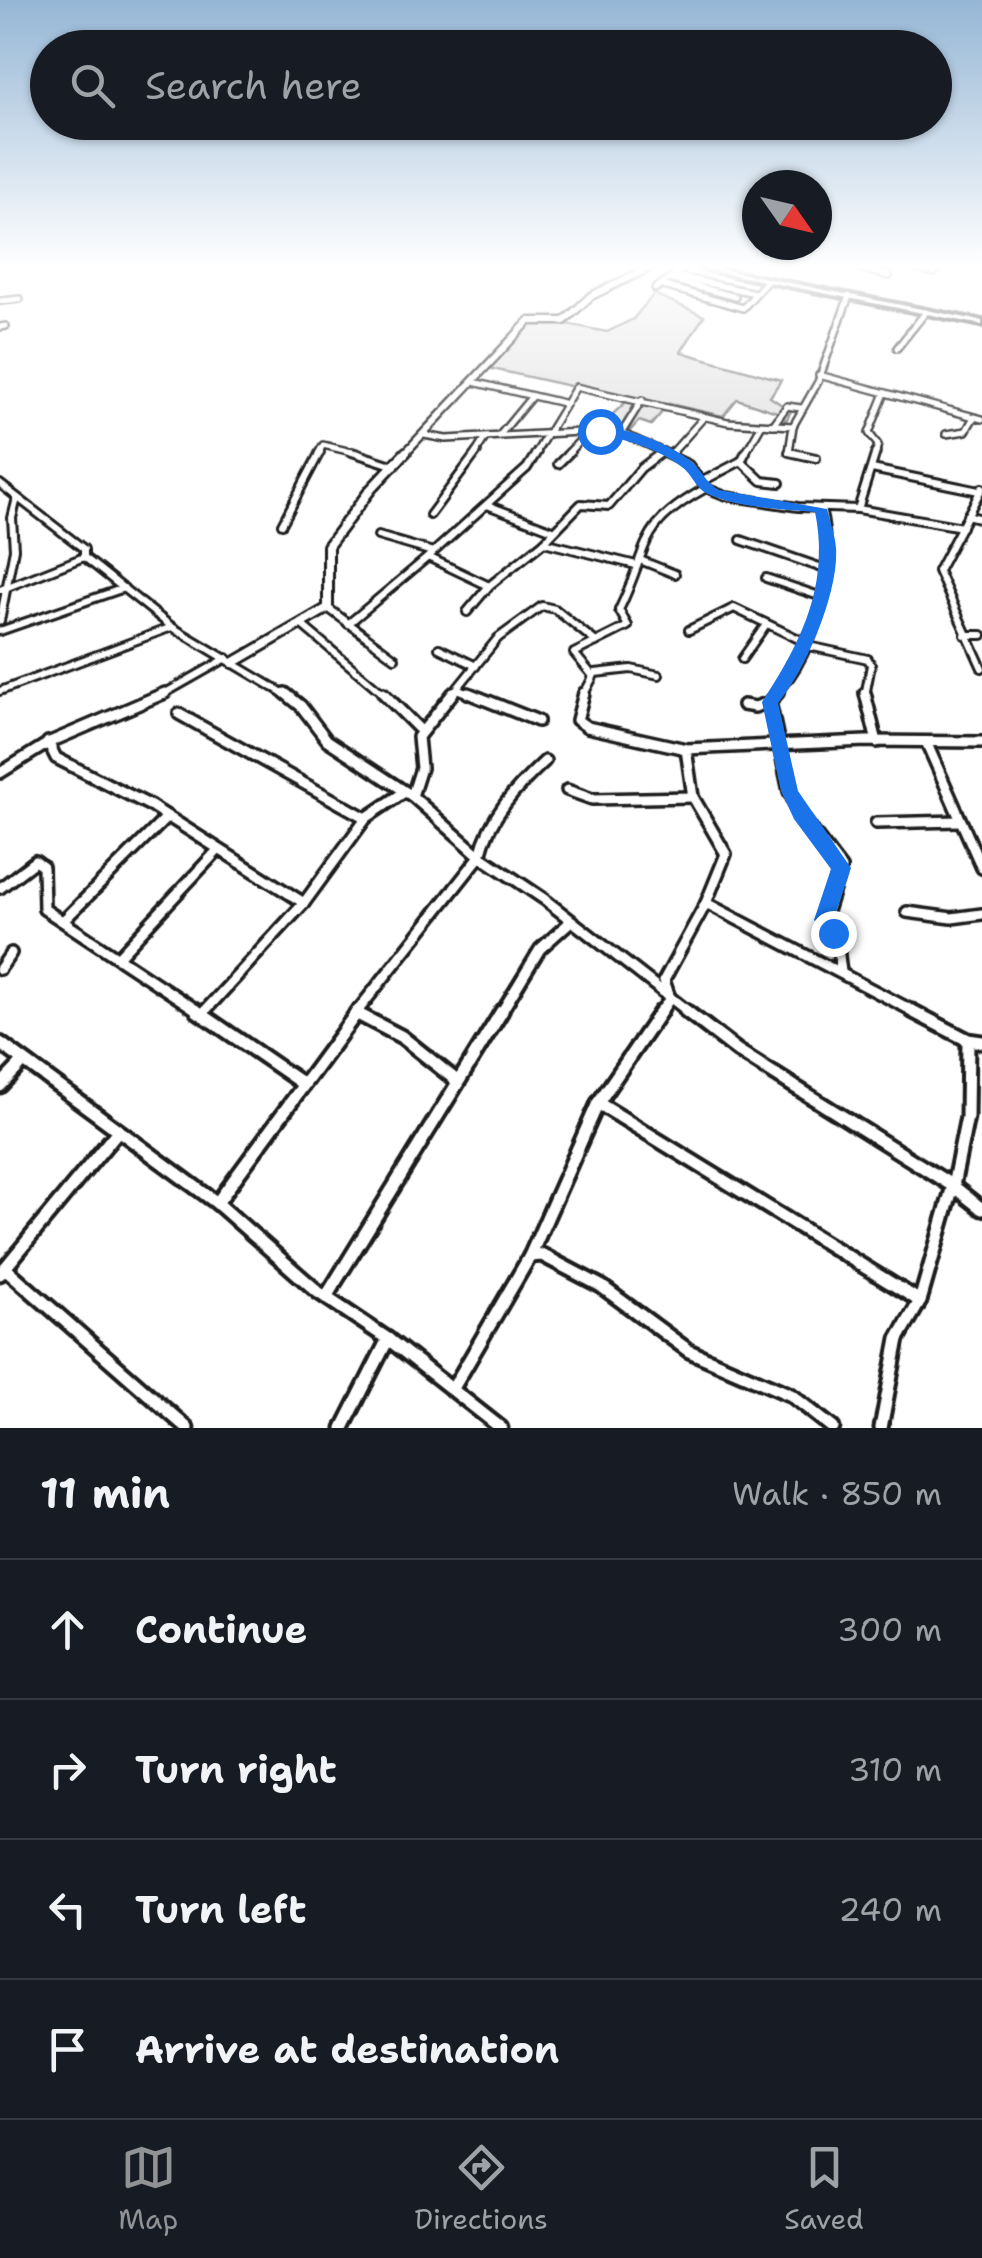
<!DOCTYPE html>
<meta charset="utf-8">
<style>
body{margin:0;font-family:"Shantell Sans",sans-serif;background:#242831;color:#f1f3f6}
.compass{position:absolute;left:742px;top:170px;width:90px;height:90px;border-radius:50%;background:#171b24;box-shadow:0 2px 8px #0004;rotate:124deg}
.stop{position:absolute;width:30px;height:30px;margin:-22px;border:8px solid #1a73e8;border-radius:50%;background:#fff}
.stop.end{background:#1a73e8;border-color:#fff;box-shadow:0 2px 10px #0008}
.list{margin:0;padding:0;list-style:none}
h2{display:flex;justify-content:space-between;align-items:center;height:130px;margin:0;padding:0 40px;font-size:42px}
h2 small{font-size:32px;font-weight:400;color:#9ea1a6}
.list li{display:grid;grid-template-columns:65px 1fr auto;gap:30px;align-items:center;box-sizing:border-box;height:140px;padding:0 40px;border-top:2px solid #363941}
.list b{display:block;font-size:38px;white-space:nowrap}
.list em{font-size:32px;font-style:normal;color:#9ea1a6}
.icon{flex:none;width:55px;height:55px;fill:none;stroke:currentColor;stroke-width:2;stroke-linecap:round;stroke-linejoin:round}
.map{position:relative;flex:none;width:982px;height:1428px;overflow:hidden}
.search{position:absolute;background:#171b24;box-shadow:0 2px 8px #0004;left:30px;right:30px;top:30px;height:110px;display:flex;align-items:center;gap:25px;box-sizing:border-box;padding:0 35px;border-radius:55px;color:#9ea1a6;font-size:38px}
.sheet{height:690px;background:#171b24}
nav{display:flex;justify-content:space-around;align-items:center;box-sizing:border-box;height:140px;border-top:2px solid #363941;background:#171b24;font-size:28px;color:#9ea1a6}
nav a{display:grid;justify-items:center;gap:5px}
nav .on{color:#919294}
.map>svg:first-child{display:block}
.green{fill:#e2e2e2;stroke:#7f7f7f;stroke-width:2.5}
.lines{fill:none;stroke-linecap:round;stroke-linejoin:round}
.minor-far3-casing{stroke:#1c1c1c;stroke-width:10}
.minor-far2-casing{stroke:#1c1c1c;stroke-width:12}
.minor-far1-casing{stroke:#1c1c1c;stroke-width:16}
.minor-casing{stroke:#1c1c1c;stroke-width:19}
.tertiary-far1-casing{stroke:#1c1c1c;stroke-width:11}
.tertiary-casing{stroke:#1c1c1c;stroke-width:14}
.trunk-casing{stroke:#1c1c1c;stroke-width:8}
.minor-far3{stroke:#fff;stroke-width:5}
.minor-far2{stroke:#fff;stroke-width:6}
.minor-far1{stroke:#fff;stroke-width:9}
.minor{stroke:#fff;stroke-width:11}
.tertiary-far1{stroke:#fff;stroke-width:6}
.tertiary{stroke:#fff;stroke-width:8}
.trunk{fill:#fff;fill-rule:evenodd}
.route{fill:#1a73e8}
</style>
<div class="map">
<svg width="982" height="1428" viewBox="0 0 982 1428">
<rect width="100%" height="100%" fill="#fff"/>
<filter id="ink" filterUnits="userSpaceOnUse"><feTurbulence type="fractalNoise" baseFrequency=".01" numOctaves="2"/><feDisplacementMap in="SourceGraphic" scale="20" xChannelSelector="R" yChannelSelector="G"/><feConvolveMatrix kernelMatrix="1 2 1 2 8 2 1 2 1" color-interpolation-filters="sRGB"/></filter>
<g filter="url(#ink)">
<polygon class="green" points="654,294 704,316 681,352 781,380 770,397 791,411 786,421 780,413 737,399 723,416 669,404 651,425 639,421 629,432 598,428 629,399 488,368 536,318 607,332 633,319"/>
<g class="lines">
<g class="minor-far3-casing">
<g id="minor-far3">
<polyline points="859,268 889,276"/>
<polyline points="913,268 934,273 940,268"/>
<polyline points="674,276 755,293"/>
<polyline points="669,279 735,297"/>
<polyline points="660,285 743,308 767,281"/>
<polyline points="655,289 683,268"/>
<polyline points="0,301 20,299"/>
<polyline points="0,327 6,326"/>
<polyline points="897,348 926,312"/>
<polyline points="819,375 982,419"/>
<polyline points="473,382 563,403"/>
<polyline points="773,425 787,406 801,408"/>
<polyline points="793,426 789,452 798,454"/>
<polyline points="621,434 642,400"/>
<polyline points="946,434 966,431 974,417"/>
<polyline points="424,435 446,439 600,431 626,435 668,454"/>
<polyline points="499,436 532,396"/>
<polyline points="318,454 323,445 360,454"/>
<polyline points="475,454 485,438"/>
<polyline points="535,454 576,387 728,422 793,426 818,382 849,296"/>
<polyline points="567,454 586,434"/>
<polyline points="671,454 704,417"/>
<polyline points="745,454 761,426"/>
<polyline points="875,454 878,445 869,433 885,393"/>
</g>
</g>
<g class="minor-far2-casing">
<g id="minor-far2">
<polyline points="352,452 395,466"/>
<polyline points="662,452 689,465 706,488 726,496 798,507 858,509 962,527"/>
<polyline points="789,452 816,458"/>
<polyline points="670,455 673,452"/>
<polyline points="741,461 762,481 780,483"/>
<polyline points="558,464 570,452"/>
<polyline points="872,469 979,491"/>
<polyline points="703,481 741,461 746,452"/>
<polyline points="0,484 84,549 84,557 172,627 288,696"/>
<polyline points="982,488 938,571 982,668"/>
<polyline points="487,505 553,530"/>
<polyline points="858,509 876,452"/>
<polyline points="430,515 477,452"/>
<polyline points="967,515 982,519"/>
<polyline points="282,524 320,452"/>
<polyline points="378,536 433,552"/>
<polyline points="741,540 828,570"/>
<polyline points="544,542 581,504 609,506 641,468 662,452"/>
<polyline points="640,560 675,574"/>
<polyline points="766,578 822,597"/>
<polyline points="489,586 428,557 527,468 537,452"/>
<polyline points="0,590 84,557"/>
<polyline points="328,608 395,658"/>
<polyline points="467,612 489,586 544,542 636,565"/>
<polyline points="0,621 14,549 12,518 17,498"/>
<polyline points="348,624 428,557"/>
<polyline points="303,626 386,696"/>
<polyline points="689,630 734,608 805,642"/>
<polyline points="0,631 124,588"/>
<polyline points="965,635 982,635"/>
<polyline points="804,645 868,659 871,665 865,696"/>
<polyline points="439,648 476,666"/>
<polyline points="742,659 765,626"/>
<path d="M592,675L574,653L628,626L619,610C651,545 635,527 706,488"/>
<polyline points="459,690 474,696"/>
<polyline points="0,691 172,627"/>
<polyline points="160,696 227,658"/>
<polyline points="451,696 498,638 542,606 555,609 596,642"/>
<polyline points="583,696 595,673 631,669 659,675"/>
<path d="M775,696C819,647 836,571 821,509"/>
</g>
</g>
<g class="minor-far1-casing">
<g id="minor-far1">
<polyline points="285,693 301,706 327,740 412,796 480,856 544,899 690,1013"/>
<polyline points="383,693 421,731"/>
<polyline points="468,693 538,721"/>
<polyline points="584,693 577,720 587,727 686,749"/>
<polyline points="778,693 770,702 789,791 800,814 841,868 824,920 837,940 841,972"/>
<polyline points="865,693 877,742"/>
<polyline points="743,705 755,707 770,702"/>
<polyline points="179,714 366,818"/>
<polyline points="48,742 56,758 151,806 304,903"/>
<polyline points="927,744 982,868"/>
<polyline points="0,773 50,742 165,693"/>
<polyline points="567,790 592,799 693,797"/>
<polyline points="412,796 421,768 418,737 453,693"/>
<polyline points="876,823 960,821"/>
<polyline points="0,888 35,861 43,867 44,909 201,1013"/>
<polyline points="706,903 917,1013"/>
<polyline points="907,912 952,918 982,914"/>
<polyline points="64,920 166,818"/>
<polyline points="119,956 218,850"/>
<polyline points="0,969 11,953"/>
<polyline points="203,1013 304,903 366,818 403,793"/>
<path d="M356,1013L480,856C489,817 516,788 545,761"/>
<polyline points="501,1013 540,949 570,922"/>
<polyline points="660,1013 670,998 664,980 706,903 726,854 693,797 686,749 866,741 982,742"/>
</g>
</g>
<g class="minor-casing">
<g id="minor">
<polyline points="197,1011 303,1084"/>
<polyline points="686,1011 738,1051 953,1186 982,1209"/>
<polyline points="912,1011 968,1040 982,1042"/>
<polyline points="356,1013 402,1037 457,1081"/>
<polyline points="0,1043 217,1203 358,1011"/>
<polyline points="0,1086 23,1062"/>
<polyline points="598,1103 920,1301"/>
<polyline points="217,1203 318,1292 388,1339 501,1428"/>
<polyline points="530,1256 542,1255 601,1286 689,1351 791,1395 833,1428"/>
<polyline points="5,1268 187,1428"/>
<polyline points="0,1274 117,1132"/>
<polyline points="326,1297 502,1011"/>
<polyline points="452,1390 530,1256 598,1103 661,1011"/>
<polyline points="343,1428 388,1339"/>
<polyline points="881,1428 898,1339 920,1301 953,1186 967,1117 968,1040"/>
</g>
</g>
<g class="tertiary-far1-casing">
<polyline id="tertiary-far1" points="404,454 529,321 564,321 591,296 649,268"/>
</g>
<g class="tertiary-casing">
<polyline id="tertiary" points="233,663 328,608 328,546 371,489 406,452"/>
</g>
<g class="trunk-casing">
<polygon id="trunk" points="699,268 715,268 982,321 982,325"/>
</g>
<use href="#minor-far3" class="minor-far3"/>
<use href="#minor-far2" class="minor-far2"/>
<use href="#minor-far1" class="minor-far1"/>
<use href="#minor" class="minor"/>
<use href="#tertiary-far1" class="tertiary-far1"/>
<use href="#tertiary" class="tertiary"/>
<use href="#trunk" class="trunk"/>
</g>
</g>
<linearGradient id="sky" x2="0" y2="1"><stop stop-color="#95b6d5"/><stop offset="0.57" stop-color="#fff"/><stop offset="1" stop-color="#fff" stop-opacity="0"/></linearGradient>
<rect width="982" height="468" fill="url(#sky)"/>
<path class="route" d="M596,428C626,426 668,443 692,462C702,471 706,483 719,490L827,509C830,521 835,535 836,548C839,592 806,669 778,703L798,791L851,868L834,918L843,933L840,939H826L814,920L831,869L794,819L781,791L762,702C801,642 830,585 815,512C781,509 740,508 708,494C696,489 692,474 682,467C657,448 625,439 596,434Z"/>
</svg>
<svg class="compass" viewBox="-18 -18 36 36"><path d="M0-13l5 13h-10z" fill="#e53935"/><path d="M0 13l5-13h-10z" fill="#9ea1a6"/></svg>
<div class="stop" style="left:600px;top:431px"></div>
<div class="stop end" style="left:833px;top:933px"></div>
<div class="search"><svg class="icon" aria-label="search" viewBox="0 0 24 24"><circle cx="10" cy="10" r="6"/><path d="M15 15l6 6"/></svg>Search here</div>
</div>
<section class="sheet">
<h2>11 min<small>Walk · 850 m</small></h2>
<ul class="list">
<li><svg class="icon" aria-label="ahead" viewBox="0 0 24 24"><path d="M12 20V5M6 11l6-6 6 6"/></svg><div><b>Continue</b></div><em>300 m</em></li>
<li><svg class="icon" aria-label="right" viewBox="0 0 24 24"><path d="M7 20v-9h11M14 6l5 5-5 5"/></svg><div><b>Turn right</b></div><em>310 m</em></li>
<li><svg class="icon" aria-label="left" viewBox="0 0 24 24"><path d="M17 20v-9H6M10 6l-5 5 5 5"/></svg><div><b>Turn left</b></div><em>240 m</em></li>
<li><svg class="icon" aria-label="arrive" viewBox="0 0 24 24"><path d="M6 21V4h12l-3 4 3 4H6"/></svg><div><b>Arrive at destination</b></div></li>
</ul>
</section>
<nav>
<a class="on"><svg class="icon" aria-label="map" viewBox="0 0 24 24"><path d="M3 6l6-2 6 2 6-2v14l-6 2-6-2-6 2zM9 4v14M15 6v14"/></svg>Map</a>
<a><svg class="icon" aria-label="directions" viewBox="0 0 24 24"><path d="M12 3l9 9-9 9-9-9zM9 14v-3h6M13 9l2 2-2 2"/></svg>Directions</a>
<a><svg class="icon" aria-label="saved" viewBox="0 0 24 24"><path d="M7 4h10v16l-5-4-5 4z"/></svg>Saved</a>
</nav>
